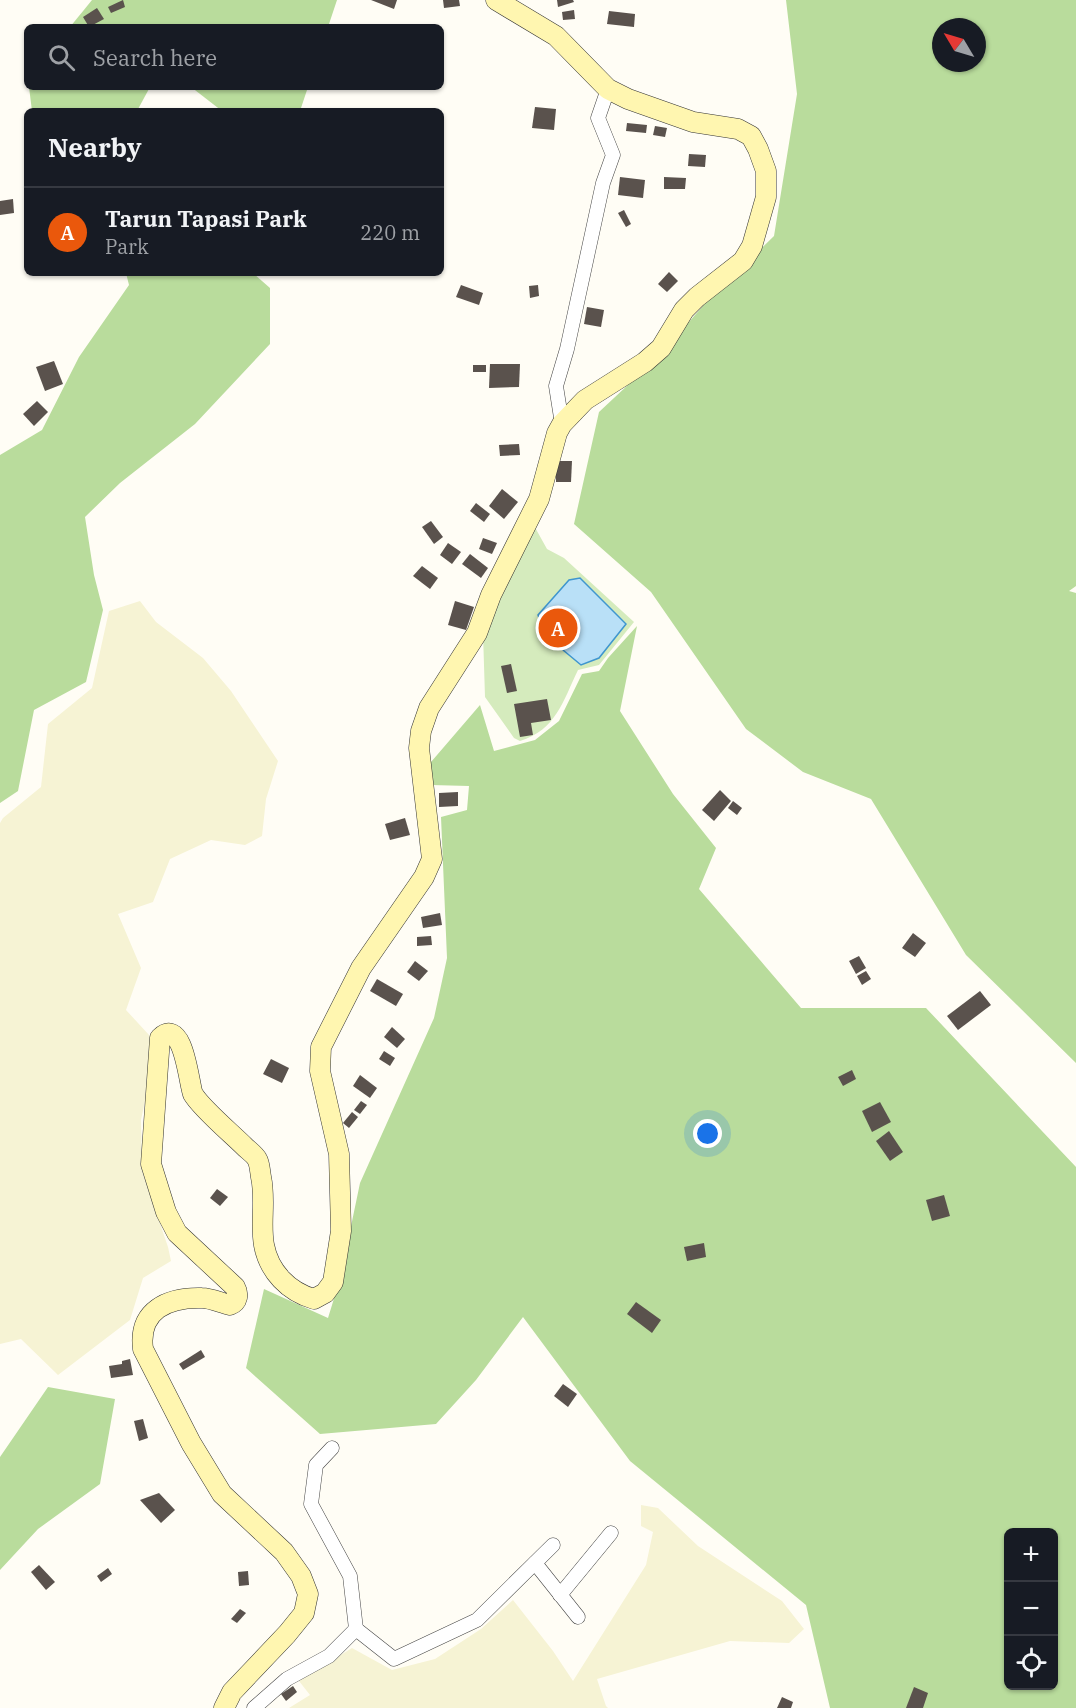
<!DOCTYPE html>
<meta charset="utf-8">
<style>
body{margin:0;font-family:"IBM Plex Serif",serif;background:#20242c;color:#f1f3f6}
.controls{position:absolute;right:18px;bottom:18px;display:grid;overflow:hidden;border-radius:9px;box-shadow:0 2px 4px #0004}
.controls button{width:54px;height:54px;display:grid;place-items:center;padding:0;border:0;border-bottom:2px solid #363941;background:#171b24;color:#f1f3f6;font:30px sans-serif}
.compass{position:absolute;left:932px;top:18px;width:54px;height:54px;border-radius:50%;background:#171b24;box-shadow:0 2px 4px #0004;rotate:308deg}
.you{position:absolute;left:708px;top:1134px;width:21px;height:21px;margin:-15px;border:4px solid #fff;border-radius:50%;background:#1a73e8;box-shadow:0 0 0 9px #1a73e833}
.badge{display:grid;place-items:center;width:39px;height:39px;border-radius:50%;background:#ea580c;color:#fff;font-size:20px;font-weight:700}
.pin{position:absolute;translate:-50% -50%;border:3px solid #fff;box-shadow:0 2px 6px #0006}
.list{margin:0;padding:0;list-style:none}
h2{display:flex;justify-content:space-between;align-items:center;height:78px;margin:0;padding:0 24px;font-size:26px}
h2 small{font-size:20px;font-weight:400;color:#9ea1a6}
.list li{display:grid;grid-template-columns:39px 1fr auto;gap:18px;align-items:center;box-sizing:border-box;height:90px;padding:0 24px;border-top:2px solid #363941}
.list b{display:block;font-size:22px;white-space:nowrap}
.list p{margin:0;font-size:20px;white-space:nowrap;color:#9ea1a6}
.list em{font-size:20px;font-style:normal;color:#9ea1a6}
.icon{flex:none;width:33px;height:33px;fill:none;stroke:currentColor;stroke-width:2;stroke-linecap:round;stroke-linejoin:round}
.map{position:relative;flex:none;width:1076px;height:1708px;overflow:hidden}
.search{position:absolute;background:#171b24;box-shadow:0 2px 4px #0004;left:24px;top:24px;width:420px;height:66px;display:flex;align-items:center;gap:15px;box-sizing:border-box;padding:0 21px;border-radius:9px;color:#9ea1a6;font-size:22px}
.panel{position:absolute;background:#171b24;box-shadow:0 2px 4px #0004;left:24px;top:108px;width:420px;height:168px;border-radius:9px}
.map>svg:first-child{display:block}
.farmland{fill:#f6f3d4}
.green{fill:#d5ebbd}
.forest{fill:#b9dc9c;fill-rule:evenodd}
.water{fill:#b9e0f7;stroke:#3f96cf;stroke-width:1.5}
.building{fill:#5a524d}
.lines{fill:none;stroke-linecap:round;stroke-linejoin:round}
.minor-casing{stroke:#444;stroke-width:15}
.secondary-casing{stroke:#333;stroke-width:21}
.minor{stroke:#fff;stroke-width:14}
.secondary{stroke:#fff6b0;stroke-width:20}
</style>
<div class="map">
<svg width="1076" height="1708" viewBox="0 0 1076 1708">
<rect width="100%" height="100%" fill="#fffdf5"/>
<g class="farmland">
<polygon points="140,601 156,622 203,658 231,691 278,761 266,799 262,836 245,845 211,840 170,859 153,902 118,914 141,968 126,1010 150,1036 150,1077 141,1120 142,1171 168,1247 171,1261 143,1278 130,1320 58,1375 21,1339 0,1344 0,823 3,818 41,787 48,724 92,688 109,611"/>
<polygon points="641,1505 658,1508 698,1546 782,1601 804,1629 789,1643 730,1641 597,1679 606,1706 608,1708 289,1708 310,1695 299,1681 352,1648 392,1670 435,1659 481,1629 513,1600 553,1651 573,1681 646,1565 653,1532 641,1526"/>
</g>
<path class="green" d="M532,522L547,549L564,558L634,622L599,665L578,670C563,701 556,730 520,741L514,738L485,697L483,633Z"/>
<g class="forest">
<polygon points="92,0 337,0 328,27 70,27"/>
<path d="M786,0H1076V586L1069,591L1076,593V1063L966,955L871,799L803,772L746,729L651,592L574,524L599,412L660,355L709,299L774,236L797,94ZM941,27H977V63H941Z"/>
<polygon points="29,87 150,87 137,111 32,111"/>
<polygon points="191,87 308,87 300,111 222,111"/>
<polygon points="126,273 253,273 270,288 270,344 195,424 120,483 85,517 94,575 103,610 86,682 34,710 18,791 0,803 0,455 42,430 79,357 129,285"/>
<path d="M637,626L620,711L673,794L716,848L699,889L801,1008H926L1076,1167V1708H830L806,1605L630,1461L523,1317L476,1380L436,1424L320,1434L246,1368L264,1289L328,1318L340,1279L360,1183L434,1018L447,958L441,817L467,810L469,786L431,785V762L480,705L494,751L535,740L559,721L582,674L599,671L608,658ZM1008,1532H1054V1686H1008Z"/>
<polygon points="48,1387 115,1399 100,1484 38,1529 0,1570 0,1457"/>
</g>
<polygon class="water" points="580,578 626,624 599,658 581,665 545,635 538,615 569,580"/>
<g class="building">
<polygon points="123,0 125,7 111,13 108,7"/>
<polygon points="371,0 397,0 394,9"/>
<polygon points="443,0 459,0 460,6 444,8"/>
<polygon points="557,0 573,0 574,2 558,7"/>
<polygon points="97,8 104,19 89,27 83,17"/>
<polygon points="574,10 575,19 563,20 562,12"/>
<polygon points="609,11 635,14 634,27 607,24"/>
<polygon points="535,107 556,109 554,130 532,128"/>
<polygon points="627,123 647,125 646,133 626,131"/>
<polygon points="655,126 667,128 665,137 653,135"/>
<polygon points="689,154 706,155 705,167 688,166"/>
<polygon points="620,177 645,180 643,198 618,195"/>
<polygon points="664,177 686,178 685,189 664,189"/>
<polygon points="13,199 14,213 0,215 0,201"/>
<polygon points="624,210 631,224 626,227 618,213"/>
<polygon points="669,272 678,281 667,292 658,284"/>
<polygon points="461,285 483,293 479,305 456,297"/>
<polygon points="538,285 539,296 530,298 529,286"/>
<polygon points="587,307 604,310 601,327 584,324"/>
<polygon points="54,361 63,384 45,391 36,367"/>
<polygon points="490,364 520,364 519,387 489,388"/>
<rect x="473" y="365" width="13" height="7"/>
<polygon points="37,401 48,412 34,426 23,414"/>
<polygon points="519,444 520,455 500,456 499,445"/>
<polygon points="556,461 572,461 571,482 556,482"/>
<polygon points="502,489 518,502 504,519 489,506"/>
<polygon points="476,503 490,514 484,522 470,511"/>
<polygon points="431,521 443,537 434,544 422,527"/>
<polygon points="483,538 497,543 492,554 479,549"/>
<polygon points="448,543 461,552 452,564 440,555"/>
<polygon points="470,554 488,568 481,578 462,564"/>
<polygon points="422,566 438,578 430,589 413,576"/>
<polygon points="455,601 474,607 466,630 448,625"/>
<polygon points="511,664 517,691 507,693 501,666"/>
<polygon points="547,699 551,720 531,723 533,735 520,737 514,704"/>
<polygon points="720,790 731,801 714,821 702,810"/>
<polygon points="458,792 458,806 439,807 439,793"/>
<polygon points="733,801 742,808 737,815 728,808"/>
<polygon points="405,818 410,835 390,840 385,824"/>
<polygon points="440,913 442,925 423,928 421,917"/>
<polygon points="913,933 926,943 915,957 902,948"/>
<polygon points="431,936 432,945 417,946 417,937"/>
<polygon points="859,956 866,968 856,974 849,961"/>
<polygon points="415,961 428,971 419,981 407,972"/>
<polygon points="866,971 871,979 862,985 857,976"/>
<polygon points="377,979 403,994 396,1006 370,991"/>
<polygon points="980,991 991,1005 958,1030 947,1016"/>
<polygon points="392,1027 405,1039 397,1048 384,1037"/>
<polygon points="384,1051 395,1058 390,1066 379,1059"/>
<polygon points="271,1059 289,1068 282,1083 263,1074"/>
<polygon points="852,1070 856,1079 843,1086 838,1077"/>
<polygon points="360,1075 377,1088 370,1098 353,1086"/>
<polygon points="361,1101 367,1105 360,1114 354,1110"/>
<polygon points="880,1102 891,1122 872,1132 862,1111"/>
<polygon points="352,1112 358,1117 349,1128 343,1123"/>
<polygon points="889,1131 903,1152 890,1161 876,1141"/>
<polygon points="217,1189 228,1197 220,1206 210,1198"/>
<polygon points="944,1195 950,1216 932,1221 926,1200"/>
<polygon points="704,1243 706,1257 687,1261 684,1247"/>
<polygon points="636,1302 661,1320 652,1333 627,1314"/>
<polygon points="201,1350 205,1357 183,1370 179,1364"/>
<polygon points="130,1359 133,1375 111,1378 109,1366 122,1364 122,1361"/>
<polygon points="563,1384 577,1394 568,1407 554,1396"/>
<polygon points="143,1419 148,1438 139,1441 134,1421"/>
<polygon points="159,1493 175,1510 161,1523 140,1500"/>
<polygon points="39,1565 55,1582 46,1590 31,1572"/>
<polygon points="108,1568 112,1574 101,1582 97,1576"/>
<polygon points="248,1571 249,1585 239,1586 238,1572"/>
<polygon points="240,1609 246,1613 237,1623 231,1619"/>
<polygon points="293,1686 297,1692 286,1701 281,1694"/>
<polygon points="914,1687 928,1693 923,1708 906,1708"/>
<polygon points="782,1697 793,1702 791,1708 777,1708"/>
</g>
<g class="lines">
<g class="minor-casing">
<g id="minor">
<polyline points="562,424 556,386 567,349 603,183 613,155 598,118 608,89"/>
<polyline points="332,1448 316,1465 311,1504 350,1576 356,1629"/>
<polyline points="535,1563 578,1617"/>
<polyline points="560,1595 611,1533"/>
<polyline points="254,1708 287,1679 329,1656 356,1629 394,1659 477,1620 553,1545"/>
</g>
</g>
<g class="secondary-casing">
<path id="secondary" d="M224,1708L232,1692L287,1634L304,1613L308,1594L301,1576L284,1552L222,1494L191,1443L143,1349C138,1310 168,1297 202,1298C211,1298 221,1303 230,1305C238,1302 239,1294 235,1287L177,1233L166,1212L151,1164L160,1038C184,1015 189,1086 193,1094C201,1108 232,1134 244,1146C248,1150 255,1155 257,1159C260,1164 260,1172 261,1177C266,1200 260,1223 264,1245C269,1272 289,1292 314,1299L325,1293L333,1282L341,1231L339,1154L320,1071L321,1047L361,968L424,877L432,859L419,748L421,731L429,708L477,633L491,595L539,499L557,433L562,424L585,400L645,362L661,348L684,310L697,297L743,261L752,246L766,197V171L758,149L751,136L738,129L693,122L628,99L608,89L556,36L496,0"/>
</g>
<use href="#minor" class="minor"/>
<use href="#secondary" class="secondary"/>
</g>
</svg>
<div class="controls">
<button>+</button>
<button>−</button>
<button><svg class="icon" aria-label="locate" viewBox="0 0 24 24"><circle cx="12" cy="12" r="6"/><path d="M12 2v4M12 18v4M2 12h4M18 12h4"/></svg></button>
</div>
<svg class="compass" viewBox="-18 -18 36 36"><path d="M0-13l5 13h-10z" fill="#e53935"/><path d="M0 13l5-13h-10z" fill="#9ea1a6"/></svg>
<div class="you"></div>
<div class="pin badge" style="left:558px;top:628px">A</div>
<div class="search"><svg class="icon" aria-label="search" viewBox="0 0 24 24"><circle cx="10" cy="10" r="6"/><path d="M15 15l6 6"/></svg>Search here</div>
<section class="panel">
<h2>Nearby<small></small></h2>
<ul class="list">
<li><span class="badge">A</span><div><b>Tarun Tapasi Park</b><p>Park</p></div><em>220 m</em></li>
</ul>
</section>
</div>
